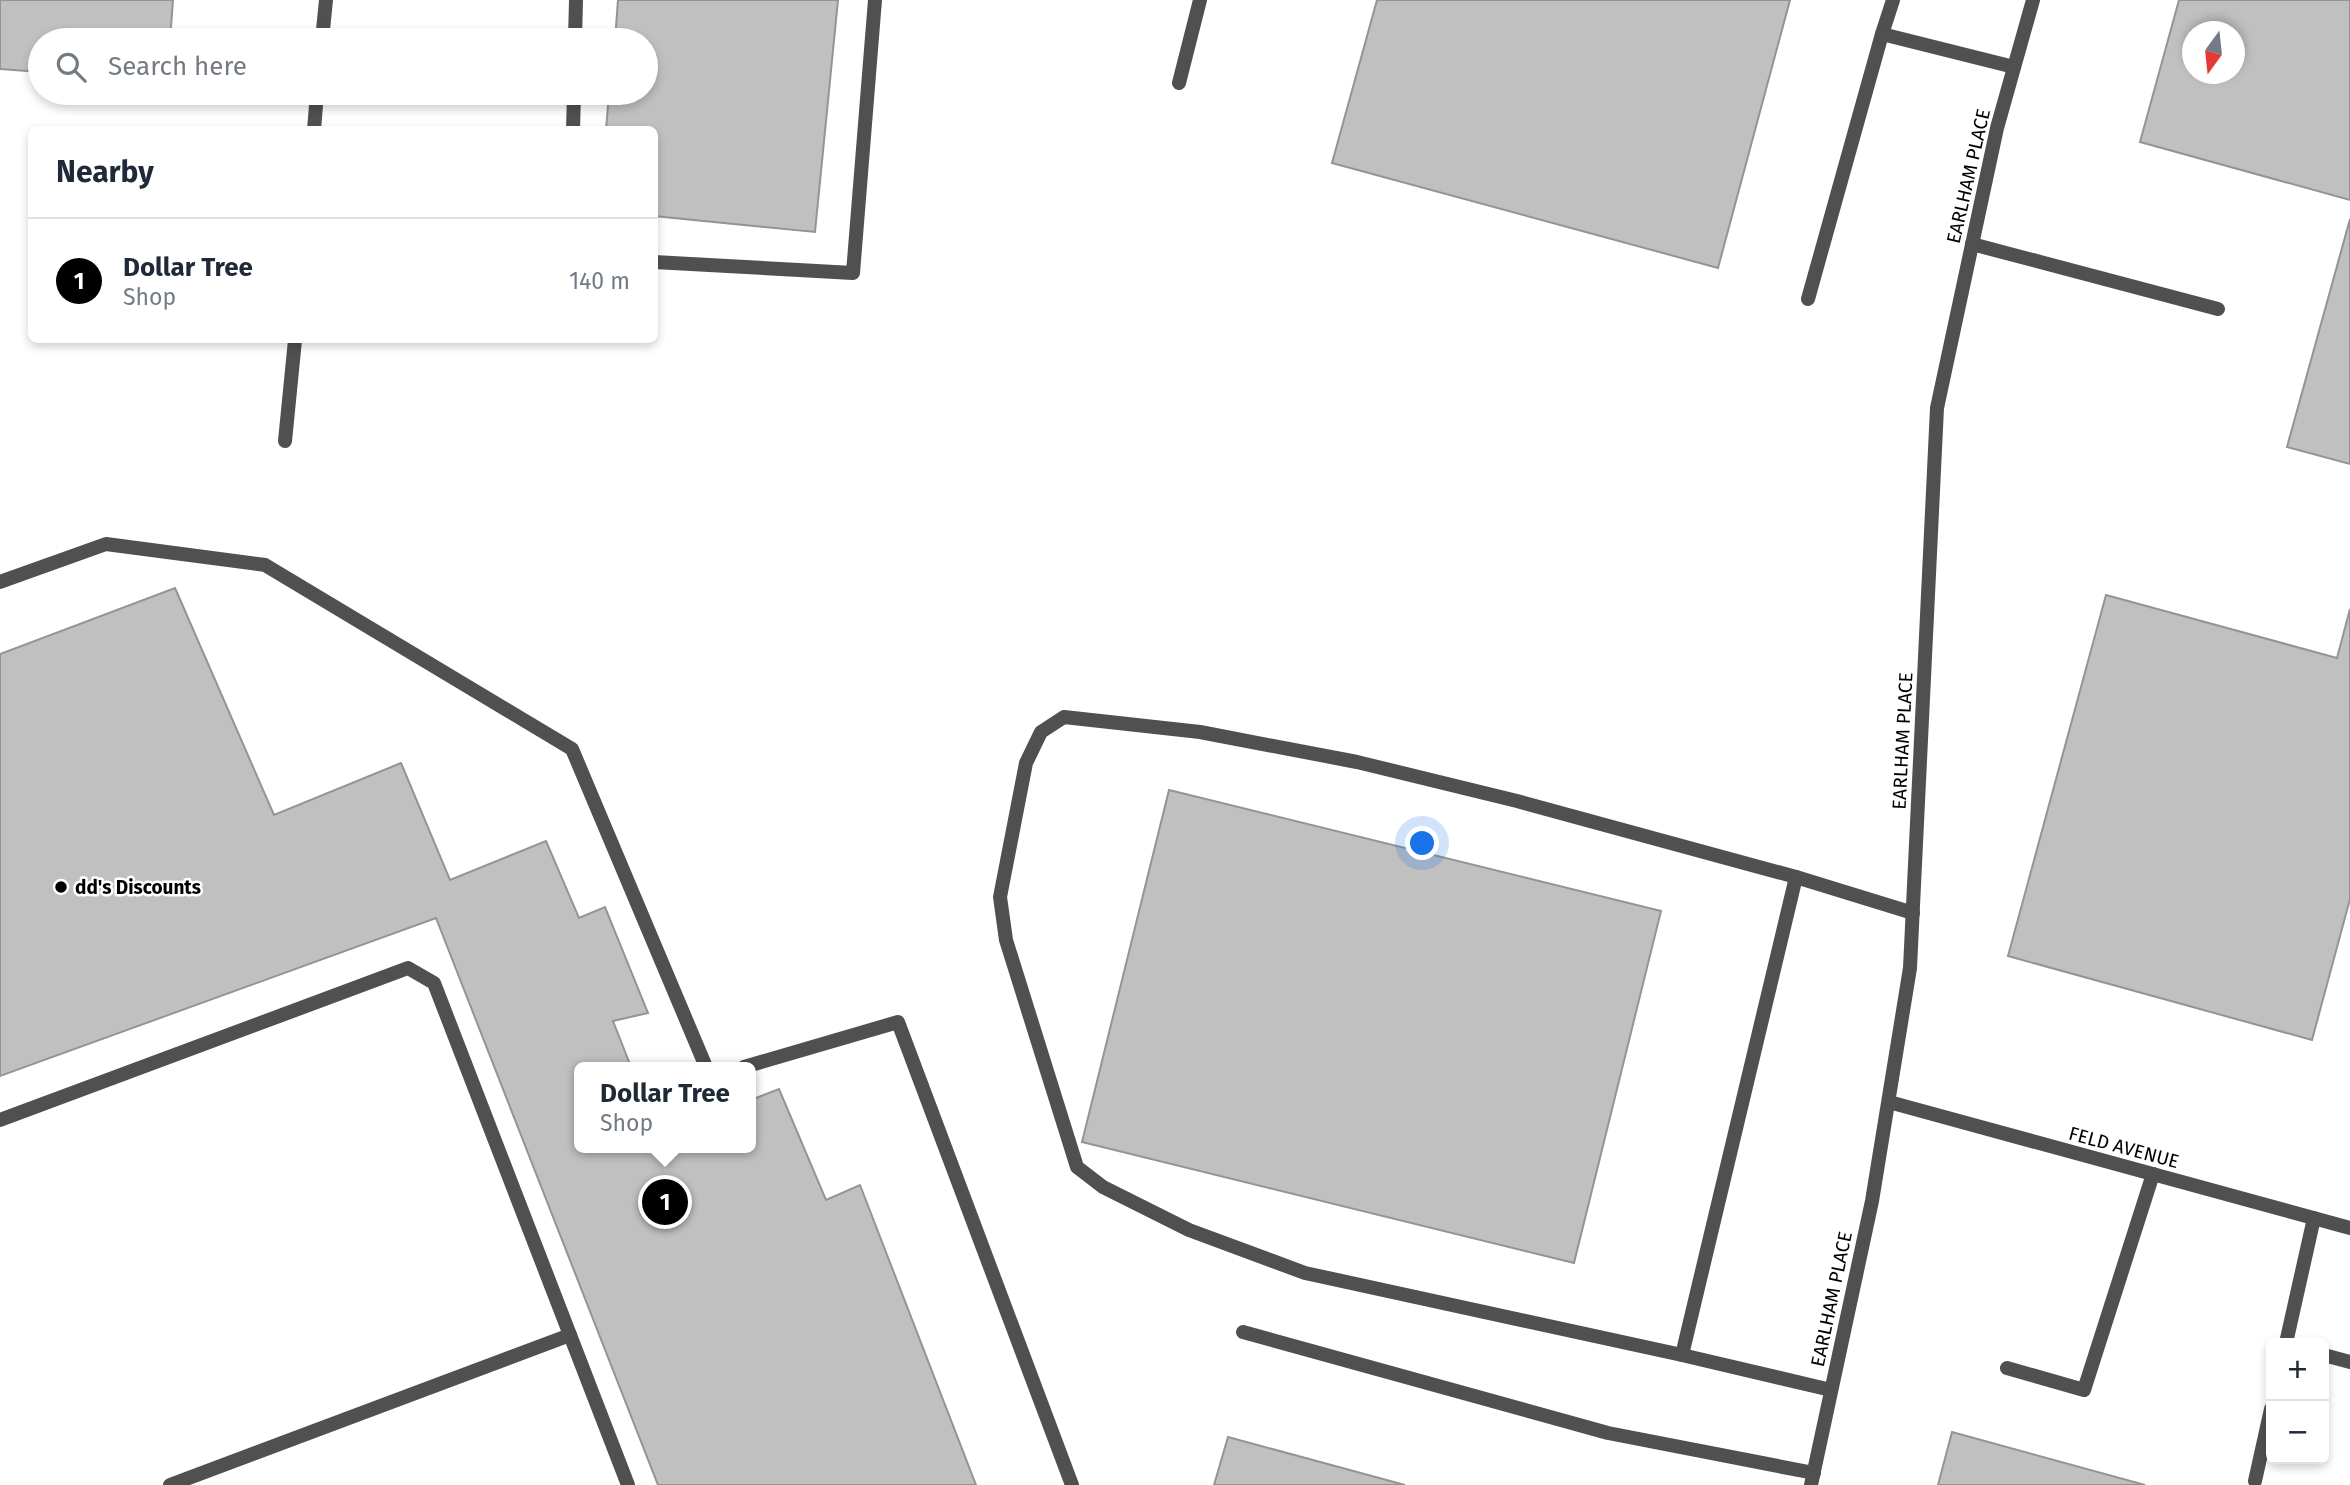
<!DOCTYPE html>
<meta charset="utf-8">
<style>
body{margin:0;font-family:"Fira Sans",sans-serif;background:#f2f2f3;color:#1f2937}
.controls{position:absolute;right:21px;bottom:21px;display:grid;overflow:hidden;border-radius:10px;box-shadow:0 4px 10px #0003}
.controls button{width:63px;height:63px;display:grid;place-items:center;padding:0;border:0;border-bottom:2px solid #e0e1e3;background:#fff;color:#1f2937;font:35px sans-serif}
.compass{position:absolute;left:2182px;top:21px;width:63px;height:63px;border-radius:50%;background:#fff;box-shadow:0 4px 10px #0003;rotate:195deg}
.you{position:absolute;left:1423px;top:844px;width:24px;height:24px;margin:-18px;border:5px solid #fff;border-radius:50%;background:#1a73e8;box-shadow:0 0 0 10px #1a73e833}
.badge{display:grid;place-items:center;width:46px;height:46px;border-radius:50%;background:#000;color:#fff;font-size:23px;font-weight:700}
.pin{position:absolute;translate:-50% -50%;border:4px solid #fff;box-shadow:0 2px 7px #0006}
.popup{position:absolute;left:574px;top:1062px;width:182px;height:91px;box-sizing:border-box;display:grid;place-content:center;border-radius:10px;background:#fff;filter:drop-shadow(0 2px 5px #0005);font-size:23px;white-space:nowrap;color:#747a83}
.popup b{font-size:26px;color:#1f2937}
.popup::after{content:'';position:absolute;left:50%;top:100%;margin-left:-14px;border:14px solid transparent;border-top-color:#fff}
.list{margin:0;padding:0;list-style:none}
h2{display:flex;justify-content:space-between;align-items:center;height:91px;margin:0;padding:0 28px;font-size:30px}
h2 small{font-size:23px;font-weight:400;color:#747a83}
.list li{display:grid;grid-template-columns:46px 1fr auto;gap:21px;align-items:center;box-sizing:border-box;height:126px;padding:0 28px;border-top:2px solid #e0e1e3}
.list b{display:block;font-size:26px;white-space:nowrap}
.list p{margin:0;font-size:23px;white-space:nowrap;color:#747a83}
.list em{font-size:23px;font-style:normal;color:#747a83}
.icon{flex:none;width:38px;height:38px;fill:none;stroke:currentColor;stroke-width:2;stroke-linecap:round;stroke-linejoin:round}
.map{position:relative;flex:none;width:2350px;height:1485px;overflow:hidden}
.search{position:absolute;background:#fff;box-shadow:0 4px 10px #0003;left:28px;top:28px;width:630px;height:77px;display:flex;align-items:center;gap:18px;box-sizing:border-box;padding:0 24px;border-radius:38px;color:#747a83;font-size:26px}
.panel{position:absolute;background:#fff;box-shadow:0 4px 10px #0003;left:28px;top:126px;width:630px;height:217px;border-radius:10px}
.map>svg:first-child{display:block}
.building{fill:#c0c0c0;stroke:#949494;stroke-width:2;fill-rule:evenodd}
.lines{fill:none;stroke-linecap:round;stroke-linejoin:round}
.lane{stroke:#505050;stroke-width:14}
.street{stroke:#505050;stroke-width:14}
.poi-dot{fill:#000;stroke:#fff;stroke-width:2.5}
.labels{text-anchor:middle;stroke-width:5;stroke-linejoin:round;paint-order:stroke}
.street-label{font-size:19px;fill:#000;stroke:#fff}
.poi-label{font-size:19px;font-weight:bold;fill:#000;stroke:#fff;text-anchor:start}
</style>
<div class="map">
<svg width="2350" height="1485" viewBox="0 0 2350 1485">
<rect width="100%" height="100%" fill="#fff"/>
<g class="building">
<polygon points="0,0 173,0 170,40 40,40 40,72 0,69"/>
<polygon points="618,0 838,0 815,232 654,216 654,130 606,130 609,93 646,93 646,40 615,40"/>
<polygon points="1377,0 1790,0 1718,268 1332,163"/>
<path d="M2179,0H2350V200L2140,142ZM2192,32H2234V74H2192Z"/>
<polygon points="2350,219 2350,464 2287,447"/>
<polygon points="175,588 274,815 401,763 450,880 546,841 579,918 605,907 648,1013 613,1021 631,1067 579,1067 579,1148 751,1148 751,1100 779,1089 826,1200 860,1185 976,1485 658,1485 436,918 0,1076 0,654"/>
<polygon points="2106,595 2337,658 2350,609 2350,899 2312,1040 2008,956"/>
<polygon points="1169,790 1661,911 1574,1263 1082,1142"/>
<polygon points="1952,1432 2145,1485 1938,1485"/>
<polygon points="1228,1437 1405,1485 1214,1485"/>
</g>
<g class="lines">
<g class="lane">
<polyline points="1882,34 1893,0"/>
<polyline points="322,40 326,0"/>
<polyline points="575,40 576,0"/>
<polyline points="1179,83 1200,0"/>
<polyline points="314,130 317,93"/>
<polyline points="573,130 574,93"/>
<polyline points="1972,244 2218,309"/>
<polyline points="654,262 853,273 875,0"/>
<polyline points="1808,299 1882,34 2014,67"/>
<polyline points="285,441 295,340"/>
<polyline points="0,582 106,544 265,565 572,749 706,1067"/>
<polyline points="744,1067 898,1022 1072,1485"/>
<polyline points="0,1120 408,968 434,983 628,1485"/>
<polyline points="1243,1332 1608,1433 1814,1473"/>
<polyline points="2286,1343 2314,1218"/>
<polyline points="1682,1355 1305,1273 1189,1230 1103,1187 1077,1167 1006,940 1000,897 1026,763 1041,732 1064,717 1200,732 1357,762 1517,801 1796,877"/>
<polyline points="2324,1355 2350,1362"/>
<polyline points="2007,1368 2084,1390 2153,1174"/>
<polyline points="1831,1390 1682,1355 1796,877 1913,913"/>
<polyline points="2255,1481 2271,1409"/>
<polyline points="170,1485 570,1335"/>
</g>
<g class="street">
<polyline points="1889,1102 2350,1228"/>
<polyline points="1811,1485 1872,1201 1910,968 1937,408 1997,128 2033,0"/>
</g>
</g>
<circle class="poi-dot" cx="61" cy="887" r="7"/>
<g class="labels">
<g class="street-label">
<text transform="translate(1968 176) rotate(-77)" y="7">EARLHAM PLACE</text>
<text transform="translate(1902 741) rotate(-87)" y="7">EARLHAM PLACE</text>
<text transform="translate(2124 1147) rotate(15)" y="7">FELD AVENUE</text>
<text transform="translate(1831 1299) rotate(-78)" y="7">EARLHAM PLACE</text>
</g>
<g class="poi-label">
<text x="75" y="894">dd's Discounts</text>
</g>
</g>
</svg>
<div class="controls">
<button>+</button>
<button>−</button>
</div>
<svg class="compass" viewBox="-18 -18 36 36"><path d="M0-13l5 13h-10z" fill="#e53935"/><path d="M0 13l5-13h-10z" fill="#747a83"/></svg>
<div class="you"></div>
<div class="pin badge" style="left:665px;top:1202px">1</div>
<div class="popup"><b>Dollar Tree</b>Shop</div>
<div class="search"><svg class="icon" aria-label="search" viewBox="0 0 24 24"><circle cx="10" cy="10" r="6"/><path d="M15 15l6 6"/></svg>Search here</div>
<section class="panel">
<h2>Nearby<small></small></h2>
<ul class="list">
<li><span class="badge">1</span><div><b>Dollar Tree</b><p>Shop</p></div><em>140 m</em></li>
</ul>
</section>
</div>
